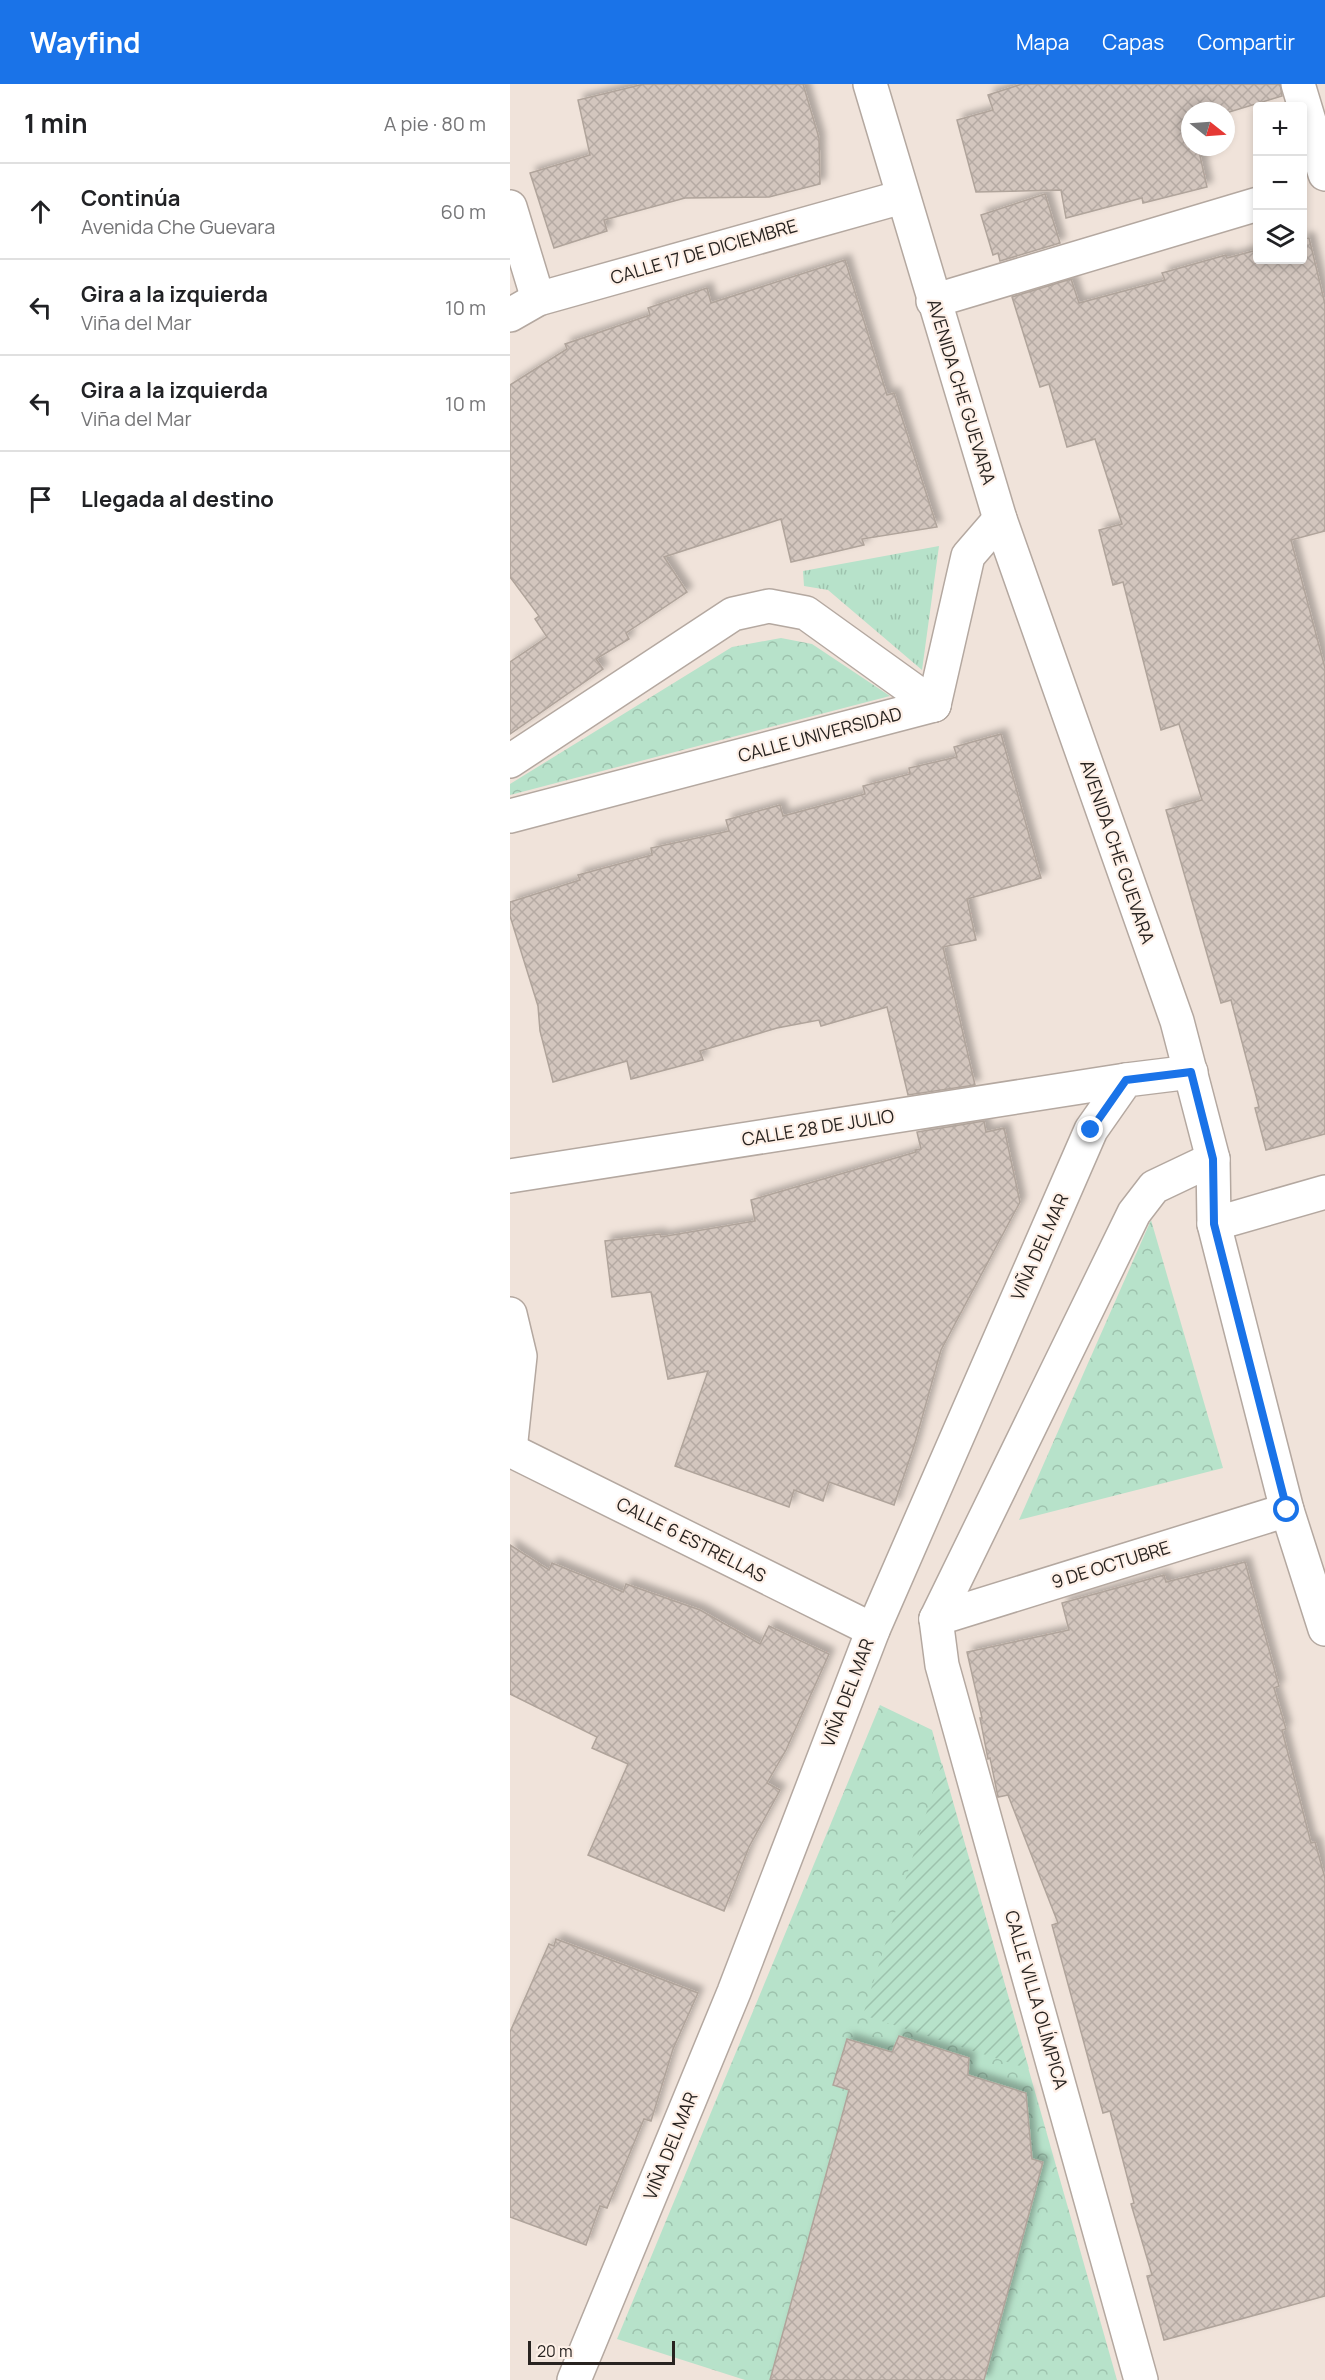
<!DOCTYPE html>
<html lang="es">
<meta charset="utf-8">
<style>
body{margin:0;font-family:Manrope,sans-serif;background:#f2f2f2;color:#202124}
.controls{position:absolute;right:18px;top:18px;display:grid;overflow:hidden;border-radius:6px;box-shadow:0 3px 9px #0003}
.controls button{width:54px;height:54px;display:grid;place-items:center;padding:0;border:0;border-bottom:2px solid #e0e0e0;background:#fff;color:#202124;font:30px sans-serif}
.compass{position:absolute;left:671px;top:18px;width:54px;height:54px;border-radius:50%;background:#fff;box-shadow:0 3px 9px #0003;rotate:107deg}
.scale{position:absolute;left:18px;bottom:15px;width:147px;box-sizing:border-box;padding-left:6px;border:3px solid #282320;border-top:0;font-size:16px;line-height:21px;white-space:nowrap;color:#282320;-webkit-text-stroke:4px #fef0e7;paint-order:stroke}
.stop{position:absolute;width:18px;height:18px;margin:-14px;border:4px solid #1a73e8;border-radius:50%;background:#fff}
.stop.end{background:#1a73e8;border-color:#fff;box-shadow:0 2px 6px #0008}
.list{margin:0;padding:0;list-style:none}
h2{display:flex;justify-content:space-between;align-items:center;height:78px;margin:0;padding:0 24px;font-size:26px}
h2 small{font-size:20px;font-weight:400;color:#757577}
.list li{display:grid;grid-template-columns:39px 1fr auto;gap:18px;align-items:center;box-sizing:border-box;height:96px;padding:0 24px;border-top:2px solid #e0e0e0}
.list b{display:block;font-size:22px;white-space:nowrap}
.list p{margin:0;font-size:20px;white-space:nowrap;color:#757577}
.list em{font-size:20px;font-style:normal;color:#757577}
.icon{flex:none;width:33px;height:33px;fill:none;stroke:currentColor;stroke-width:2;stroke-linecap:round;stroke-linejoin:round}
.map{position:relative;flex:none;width:815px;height:2296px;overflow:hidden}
header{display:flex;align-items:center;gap:36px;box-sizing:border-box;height:84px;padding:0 30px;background:#1a73e8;color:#fff}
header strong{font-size:28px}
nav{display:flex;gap:33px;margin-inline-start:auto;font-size:21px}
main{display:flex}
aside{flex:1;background:#fff}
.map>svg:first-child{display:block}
.grass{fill:url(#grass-tufts)}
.park{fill:url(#park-crowns)}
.garden{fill:url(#garden-furrows)}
.building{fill:url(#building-cross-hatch);stroke:#b0a49b;stroke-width:1.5;filter:url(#shadow)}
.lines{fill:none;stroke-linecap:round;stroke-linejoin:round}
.minor-casing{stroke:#b4a8a0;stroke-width:36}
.minor{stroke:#fff;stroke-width:33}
.route{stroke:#1a73e8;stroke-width:8}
.labels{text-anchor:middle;stroke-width:4.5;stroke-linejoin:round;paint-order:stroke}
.street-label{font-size:18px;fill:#282320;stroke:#fef0e7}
</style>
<header>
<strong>Wayfind</strong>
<nav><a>Mapa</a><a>Capas</a><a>Compartir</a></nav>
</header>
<main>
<aside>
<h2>1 min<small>A pie · 80 m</small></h2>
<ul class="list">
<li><svg class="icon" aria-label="ahead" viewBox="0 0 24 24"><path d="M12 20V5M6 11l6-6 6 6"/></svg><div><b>Continúa</b><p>Avenida Che Guevara</p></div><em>60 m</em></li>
<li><svg class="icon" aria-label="left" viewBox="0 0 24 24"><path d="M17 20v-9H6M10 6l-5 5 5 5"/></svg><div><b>Gira a la izquierda</b><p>Viña del Mar</p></div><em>10 m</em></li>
<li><svg class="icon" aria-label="left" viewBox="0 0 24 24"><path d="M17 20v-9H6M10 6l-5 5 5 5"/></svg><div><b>Gira a la izquierda</b><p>Viña del Mar</p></div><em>10 m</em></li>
<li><svg class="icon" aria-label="arrive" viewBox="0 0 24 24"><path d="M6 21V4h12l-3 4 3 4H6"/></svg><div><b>Llegada al destino</b></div></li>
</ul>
</aside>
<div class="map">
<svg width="815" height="2296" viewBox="0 0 815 2296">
<defs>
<pattern id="grass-tufts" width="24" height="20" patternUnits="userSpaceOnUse" patternTransform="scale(1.5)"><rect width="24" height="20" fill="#b7e2ca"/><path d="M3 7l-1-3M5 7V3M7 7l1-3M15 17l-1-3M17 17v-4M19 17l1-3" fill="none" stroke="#9dc2ad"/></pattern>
<pattern id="park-crowns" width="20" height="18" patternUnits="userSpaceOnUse" patternTransform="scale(1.5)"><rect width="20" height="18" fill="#b7e2ca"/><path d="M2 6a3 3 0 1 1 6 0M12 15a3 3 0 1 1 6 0" fill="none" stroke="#9dc2ad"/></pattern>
<pattern id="garden-furrows" width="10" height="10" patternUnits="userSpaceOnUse" patternTransform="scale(1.5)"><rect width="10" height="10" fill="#b7e2ca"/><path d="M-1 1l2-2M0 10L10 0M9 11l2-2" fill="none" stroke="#9dc2ad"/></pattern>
<pattern id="building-cross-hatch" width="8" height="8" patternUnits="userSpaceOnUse" patternTransform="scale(1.5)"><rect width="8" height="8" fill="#d3c6be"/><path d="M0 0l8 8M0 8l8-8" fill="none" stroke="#b5aaa3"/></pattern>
<filter id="shadow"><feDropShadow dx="5.5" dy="-5.5" stdDeviation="3" flood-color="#0004"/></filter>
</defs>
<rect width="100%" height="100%" fill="#f0e3da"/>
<polygon class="grass" points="429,462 412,586 318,506 294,502 293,487"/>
<g class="park">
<polygon points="271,554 302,560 380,612 0,711 0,700 222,563"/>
<polygon points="641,1136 713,1384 509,1436"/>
<polygon points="370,1621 422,1646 607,2296 235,2296 107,2255"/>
</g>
<polygon class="garden" points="432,1679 519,1985 353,1931"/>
<g class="building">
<polygon points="134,0 293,0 309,54 310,100 259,113 175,114 94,136 97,147 44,164 20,89 80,71 68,16"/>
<polygon points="512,0 770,0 772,12 716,29 680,27 680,63 688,63 697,103 633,119 632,114 556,134 551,106 466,108 447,36 483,26 478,11"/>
<polygon points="535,110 550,159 490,177 488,169 483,171 471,131"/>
<polygon points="799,154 815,220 815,447 781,456 815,584 815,1050 756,1066 745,1024 749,1023 721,916 711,919 656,726 692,716 669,640 651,646 613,498 603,501 589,446 612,440 585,355 557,363 539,300 530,303 502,213 561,195 569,219 655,196 652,189 716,171 717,174 747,166 747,176 792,176 792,155"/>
<polygon points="335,176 377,311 384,309 427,443 352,455 354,461 281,478 271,435 154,473 177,508 116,549 119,555 86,575 93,585 0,650 0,578 37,553 25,535 29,532 0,493 0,301 57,265 55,260 140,231 138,224 197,204 201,219"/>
<polygon points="491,650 531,794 457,815 466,856 433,863 465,1001 398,1011 377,923 311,942 309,936 267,944 190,967 193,976 121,995 117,977 43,998 30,947 28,922 0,832 0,818 70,796 68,791 142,771 141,764 219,747 216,736 270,721 273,732 355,710 353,702 400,690 399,684 447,673 444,663"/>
<polygon points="474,1037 476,1048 494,1044 510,1118 431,1266 405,1359 384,1421 319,1398 313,1417 284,1406 279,1423 165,1382 198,1287 158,1295 141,1208 102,1213 95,1157 150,1150 151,1153 245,1137 241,1116 406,1068 405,1066 411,1065 407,1048"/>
<polygon points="0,1461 39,1486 42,1479 113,1508 116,1500 190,1526 250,1560 259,1542 319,1570 276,1666 257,1699 270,1706 239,1763 214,1827 78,1771 118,1680 82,1664 87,1653 0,1610"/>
<polygon points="735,1478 769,1602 764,1604 776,1645 772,1646 801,1759 805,1758 815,1794 815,2212 654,2256 637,2192 642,2191 621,2120 624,2119 600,2027 593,2029 542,1841 548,1839 498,1711 488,1713 480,1674 478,1675 470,1634 472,1634 457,1568 559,1546 552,1519 654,1491 656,1498"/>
<polygon points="46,1855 188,1909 163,1965 141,2037 134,2035 97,2124 90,2122 76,2161 0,2133 0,1948 39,1860 44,1862"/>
<polygon points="389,1952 459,1974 458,1991 516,2009 522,2075 533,2078 474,2296 260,2296 339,2006 323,2001 337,1955 382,1968"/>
</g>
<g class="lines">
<g class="minor-casing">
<g id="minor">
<polyline points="360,0 490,435 667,937 703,1075 704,1140 777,1426 815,1545"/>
<polyline points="788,0 815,90"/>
<polyline points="0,123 28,215"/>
<polyline points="423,217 748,120"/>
<polyline points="0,231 28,215 392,113"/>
<polyline points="424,621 458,472 490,435"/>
<polyline points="0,677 223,530 259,522 296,529 424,621"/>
<polyline points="0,732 424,621"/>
<polyline points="0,1092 616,996"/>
<polyline points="704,1140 815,1108"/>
<polyline points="0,1230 10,1272 0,1366"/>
<polyline points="0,1366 363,1546"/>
<polyline points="426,1535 432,1581 631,2296"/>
<polyline points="426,1535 624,1129 644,1103 703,1075"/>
<polyline points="426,1535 777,1426"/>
<polyline points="64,2296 224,1908 363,1546 581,1046 616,996 681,988"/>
</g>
</g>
<use href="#minor" class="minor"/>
</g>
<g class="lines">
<polyline class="route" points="581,1046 616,996 681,988 703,1075 704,1140 777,1426"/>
</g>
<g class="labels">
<g class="street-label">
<text transform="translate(194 168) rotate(-16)" y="6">CALLE 17 DE DICIEMBRE</text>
<text transform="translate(451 308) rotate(73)" y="6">AVENIDA CHE GUEVARA</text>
<text transform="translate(310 651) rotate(-15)" y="6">CALLE UNIVERSIDAD</text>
<text transform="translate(607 768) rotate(71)" y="6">AVENIDA CHE GUEVARA</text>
<text transform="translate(308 1044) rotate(-9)" y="6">CALLE 28 DE JULIO</text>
<text transform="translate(530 1163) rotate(-66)" y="6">VIÑA DEL MAR</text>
<text transform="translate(181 1456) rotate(27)" y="6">CALLE 6 ESTRELLAS</text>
<text transform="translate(601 1481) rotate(-17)" y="6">9 DE OCTUBRE</text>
<text transform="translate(338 1609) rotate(-69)" y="6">VIÑA DEL MAR</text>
<text transform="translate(526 1916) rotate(74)" y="6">CALLE VILLA OLÍMPICA</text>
<text transform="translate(161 2062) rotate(-68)" y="6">VIÑA DEL MAR</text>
</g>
</g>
</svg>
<div class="controls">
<button>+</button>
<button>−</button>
<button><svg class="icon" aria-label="layers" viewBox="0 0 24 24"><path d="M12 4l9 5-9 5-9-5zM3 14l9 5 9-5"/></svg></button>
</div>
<svg class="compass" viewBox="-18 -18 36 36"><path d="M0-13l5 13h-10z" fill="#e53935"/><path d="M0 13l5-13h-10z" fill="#757577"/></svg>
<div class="scale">20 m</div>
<div class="stop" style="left:777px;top:1426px"></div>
<div class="stop end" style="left:581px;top:1046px"></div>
</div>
</main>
